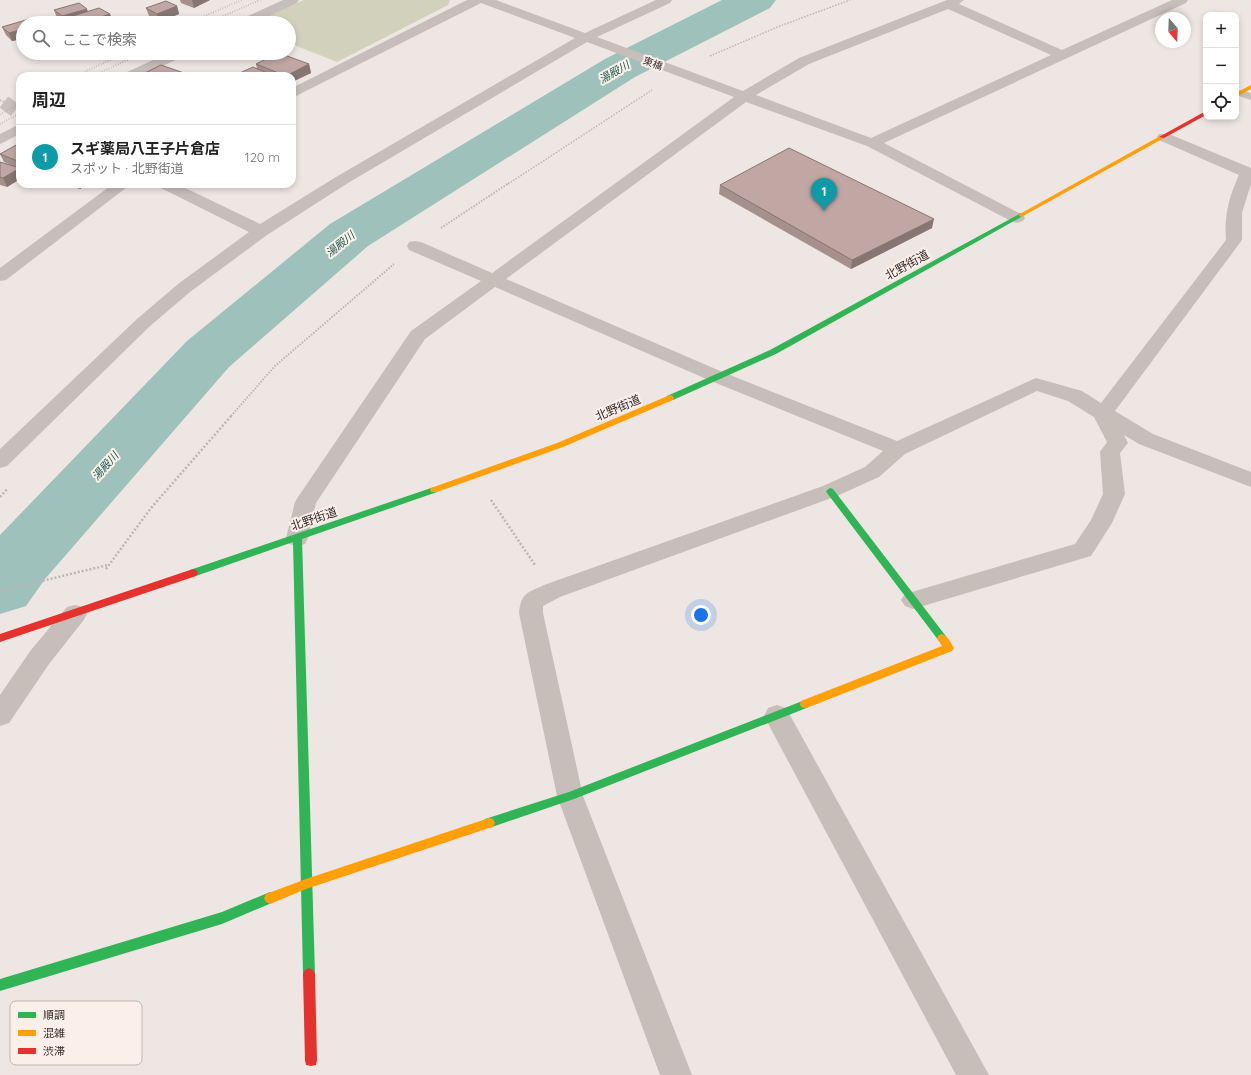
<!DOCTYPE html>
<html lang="ja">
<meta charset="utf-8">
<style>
body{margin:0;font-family:Quicksand,"Noto Sans JP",sans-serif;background:#f2f2f2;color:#222}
.controls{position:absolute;right:12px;top:12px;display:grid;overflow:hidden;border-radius:8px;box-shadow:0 2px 6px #0003}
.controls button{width:36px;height:36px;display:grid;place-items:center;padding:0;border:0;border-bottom:1px solid #e0e0e0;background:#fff;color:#222;font:20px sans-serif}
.compass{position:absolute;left:1155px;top:12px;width:36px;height:36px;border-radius:50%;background:#fff;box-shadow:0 2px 6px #0003;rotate:161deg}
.you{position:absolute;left:701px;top:615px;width:14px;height:14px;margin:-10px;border:3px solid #fff;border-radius:50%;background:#1a73e8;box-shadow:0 0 0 6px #1a73e833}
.badge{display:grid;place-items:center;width:26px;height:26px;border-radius:50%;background:#ea580c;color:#fff;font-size:13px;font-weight:700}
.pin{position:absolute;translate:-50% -33px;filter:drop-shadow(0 1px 2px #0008)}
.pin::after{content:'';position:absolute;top:21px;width:14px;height:12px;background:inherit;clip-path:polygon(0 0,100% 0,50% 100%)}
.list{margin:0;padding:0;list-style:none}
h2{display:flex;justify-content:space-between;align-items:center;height:52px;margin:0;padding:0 16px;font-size:17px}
h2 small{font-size:13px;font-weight:400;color:#767676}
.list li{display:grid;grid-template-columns:26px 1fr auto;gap:12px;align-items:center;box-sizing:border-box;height:64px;padding:0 16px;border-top:1px solid #e0e0e0}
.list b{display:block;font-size:15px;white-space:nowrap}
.list p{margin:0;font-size:13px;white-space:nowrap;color:#767676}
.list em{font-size:13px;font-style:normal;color:#767676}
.icon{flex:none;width:22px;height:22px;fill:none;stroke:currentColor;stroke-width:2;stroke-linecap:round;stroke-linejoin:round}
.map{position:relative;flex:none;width:1251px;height:1075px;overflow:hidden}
.search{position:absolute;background:#fff;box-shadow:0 2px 6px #0003;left:16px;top:16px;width:280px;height:44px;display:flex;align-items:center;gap:10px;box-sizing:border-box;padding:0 14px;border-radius:22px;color:#767676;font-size:15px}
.panel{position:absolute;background:#fff;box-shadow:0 2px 6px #0003;left:16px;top:72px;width:280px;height:116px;border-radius:12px}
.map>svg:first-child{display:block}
.green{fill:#d2d2bc}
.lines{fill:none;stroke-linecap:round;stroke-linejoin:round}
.river{fill:#9ec1bb;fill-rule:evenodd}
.street-tunnel{stroke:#cac1bd;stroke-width:14;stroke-dasharray:14 7;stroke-linecap:butt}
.path-far2{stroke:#bfb6b3;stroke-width:1.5;stroke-dasharray:1.5 1.5;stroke-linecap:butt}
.path-far1{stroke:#bfb6b3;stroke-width:2;stroke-dasharray:1.5 1.5;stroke-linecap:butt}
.path{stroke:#bfb6b3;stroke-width:2.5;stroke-dasharray:2 2;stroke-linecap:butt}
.lane{fill:#c7beba;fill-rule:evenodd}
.street{fill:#c7beba;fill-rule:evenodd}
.fast{fill:#30b455;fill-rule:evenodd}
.slow{fill:#ff9f0a;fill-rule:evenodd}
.jam{fill:#e5322d;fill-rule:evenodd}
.rail{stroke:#aea7a5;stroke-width:2;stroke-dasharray:0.5 2;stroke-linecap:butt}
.wall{fill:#a6908c}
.shaded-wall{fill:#877572}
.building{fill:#c1a7a3;stroke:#877572}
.labels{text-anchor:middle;stroke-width:4;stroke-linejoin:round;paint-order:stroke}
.far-street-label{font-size:10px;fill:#382b29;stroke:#faf0e9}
.far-water-label{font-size:11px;font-style:italic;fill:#1d5b54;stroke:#faf0e9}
.street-label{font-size:12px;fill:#382b29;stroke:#faf0e9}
.key{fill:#faf0e9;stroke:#c0b5af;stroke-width:1}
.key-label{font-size:11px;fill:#382b29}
</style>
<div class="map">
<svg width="1251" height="1075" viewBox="0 0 1251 1075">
<rect width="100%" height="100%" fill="#eee6e2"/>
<polygon class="green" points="304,0 450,0 448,5 337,62 289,43 289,23 252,23"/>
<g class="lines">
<polygon class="river" points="722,0 776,0 770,8 635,77 368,246 229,367 45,579 26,606 0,614 0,535 187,341 330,224 605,59"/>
<polyline class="street-tunnel" points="4,102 20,114"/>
<g class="path-far2">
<polyline points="710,56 780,26 850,0"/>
<polyline points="0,100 4,102"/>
<polyline points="508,184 652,90"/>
</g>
<g class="path-far1">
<polyline points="441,228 509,183"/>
<polyline points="231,416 275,366 394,264"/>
</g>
<g class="path">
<polyline points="0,497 8,488"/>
<polyline points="491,500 535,565"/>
<polyline points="106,569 151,508 232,415"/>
<polyline points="0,591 108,565"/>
</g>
<polygon class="lane" points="1240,90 1251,93 1251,100 1236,95 1236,91"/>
<g class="street">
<polygon points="283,0 299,0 297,3 254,23 238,23 239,20"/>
<path d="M467,0H496L585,33L656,0H672L670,3L597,37L743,91L799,58L947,0H964L959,4L1062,50L1172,0H1188L1186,3L884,143L1023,215L1025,218L1023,221L1017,223L1011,221L867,146L746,102L506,279L725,373L897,441L1036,378L1082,391L1101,403L1226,240C1224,215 1229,197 1239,175L1159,140L1157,137L1159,134H1169L1251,168V184L1242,213V240L1115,411L1153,434L1251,472V487L1139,444L1124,435L1128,443L1120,453L1125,494L1112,523L1091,556L913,609L905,606L901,600L905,594L1075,544L1091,520L1103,494L1100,452L1107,442L1094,417L1068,401L1037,391L905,454L879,477L837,496L560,597L543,606V613L583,796L692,1075H660L557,796L519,613C521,593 527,593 544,585L823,486L865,467L883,451L711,381L495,287L425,339L316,503L308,538L305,544L297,546L289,544L286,538L295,502L298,497L411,331L481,281L409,250L407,246L409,242L415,241L421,242L492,273L734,97L587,42L348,183L267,235L190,292L149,327L7,466L0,468V449L137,319L178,284L249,232L159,187L157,184H177L260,224L336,177L575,38L481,3L292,98V88ZM948,9L1051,55L871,138L756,95L809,64Z"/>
<polygon points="168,53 186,53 184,56 141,76 123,76 125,73"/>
<polygon points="20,124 20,134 0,144 0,134"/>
<polygon points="113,184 131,184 6,280 0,281 0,268"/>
<polygon points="75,605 83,607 87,614 83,621 49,664 9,723 0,726 0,695 31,650 67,607"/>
<polygon points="777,705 786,708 989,1075 956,1075 764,716 768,708"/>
</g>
<g class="fast">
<polygon points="1021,213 1024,215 1023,216 776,354 673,400 667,400 666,398 667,396 770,350"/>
<polygon points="434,487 437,488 438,490 437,492 302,539 315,974 313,978 309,980 305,978 303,974 293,542 193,577 190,576 188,573 190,570"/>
<polygon points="830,488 833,489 945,635 947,638 945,641 942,642 939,641 827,493 826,491"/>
<polygon points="805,700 809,701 810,704 809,707 574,799 489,828 485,827 483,823 485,819 569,792"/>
<polygon points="270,892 274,894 276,898 274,902 222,924 0,991 0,979 222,912"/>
</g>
<g class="slow">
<polygon points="1251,85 1251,89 1236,97 1236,93"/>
<polygon points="1162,135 1164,136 1164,138 1023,216 1021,217 1018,215"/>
<polygon points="670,395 673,396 674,398 673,400 563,447 437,492 431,492 430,490 431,488 557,443"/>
<path d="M942,634C948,636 951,643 954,648L952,651L809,707L805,708L801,707L800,704L801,701L942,646L937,638L939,635Z"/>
<polygon points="489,818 493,819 495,823 493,827 489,828 306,889 270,904 266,902 264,898 266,894 306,879"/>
</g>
<g class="jam">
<polygon points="1206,111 1206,115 1164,138 1159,137"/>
<polygon points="193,569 196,570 198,573 196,576 0,642 0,634"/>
<polygon points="309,968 313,970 315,974 317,1060 316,1065 311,1066 306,1065 305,1060 303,974 305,970"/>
</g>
<g class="rail">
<polyline points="188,23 242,0"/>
<polyline points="207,23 260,0"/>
<polyline points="76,76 125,53"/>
<polyline points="93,76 142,53"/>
<polyline points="0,114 20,104"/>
<polyline points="0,124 20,113"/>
</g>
</g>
<g class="wall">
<polygon points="180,0 210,0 194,8 181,3"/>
<polygon points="177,6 179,14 159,22 149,16 146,8"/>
<polygon points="54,10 88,11 110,14 113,23 50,23 59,20 57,18"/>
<polygon points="23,23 23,51 21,50 17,40 12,41 6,35 2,27"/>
<polygon points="26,53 43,53 31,57"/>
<polygon points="251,53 277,53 266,59"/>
<polygon points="256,64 309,64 311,73 292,82 292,76 233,76 257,69"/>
<polygon points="145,73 185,76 146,76"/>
<polygon points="20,143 20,179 7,187 0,185 0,162 11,165 4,162 0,154"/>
<polygon points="64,184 87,184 80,189"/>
<polygon points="720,185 932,228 851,269 719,194"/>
</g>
<g class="shaded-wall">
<polygon points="192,0 210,0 194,8"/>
<polygon points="177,6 179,14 159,22 157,14"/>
<polygon points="87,9 90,17 65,23 62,16"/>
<polygon points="110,14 113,23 82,23"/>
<polygon points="23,29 23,38 15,34 17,40 12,41 9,33"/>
<polygon points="29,53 43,53 31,57"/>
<polygon points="264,53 277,53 266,59"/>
<polygon points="309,64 311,73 292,82 292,76 286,76"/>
<polygon points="184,73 185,76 178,76"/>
<polygon points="20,168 20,179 7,187 3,178"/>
<polygon points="78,184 87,184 80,189"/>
<polygon points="934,219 932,228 851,269 852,260"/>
</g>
<g class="building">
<polygon points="166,1 177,6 157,14 146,8"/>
<polygon points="79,3 87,9 62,16 54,10"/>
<polygon points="99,8 110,14 82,23 50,23"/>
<polygon points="36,17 42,23 23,23 23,29 9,33 2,27"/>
<polygon points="251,19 262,23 243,23"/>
<polygon points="23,31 23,40 15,34"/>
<polygon points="278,53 279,53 309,64 286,76 256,64"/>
<polygon points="161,65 184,73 178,76 154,76 145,73"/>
<polygon points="253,67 274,76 233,76"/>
<polygon points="20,143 20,162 0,154"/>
<polygon points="789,148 934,219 852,260 720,185"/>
<polygon points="0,162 20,168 3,178 0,177"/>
</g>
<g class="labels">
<g class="far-street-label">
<text transform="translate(653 63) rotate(20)" y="4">東橋</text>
</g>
<g class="far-water-label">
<text transform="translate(614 72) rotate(-30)" y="4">湯殿川</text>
<text transform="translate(340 244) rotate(-39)" y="4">湯殿川</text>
<text transform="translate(105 466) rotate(-49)" y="4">湯殿川</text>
</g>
<g class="street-label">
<text transform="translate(907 265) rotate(-29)" y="4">北野街道</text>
<text transform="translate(618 408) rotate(-23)" y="4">北野街道</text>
<text transform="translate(314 519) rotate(-19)" y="4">北野街道</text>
</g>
</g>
<rect x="10" y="1001" width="132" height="64" rx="6" class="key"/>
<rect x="18" y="1012" width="18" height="6" fill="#30b455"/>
<rect x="18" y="1030" width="18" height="6" fill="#ff9f0a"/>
<rect x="18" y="1048" width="18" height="6" fill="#e5322d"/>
<g class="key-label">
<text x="43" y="1019">順調</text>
<text x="43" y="1037">混雑</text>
<text x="43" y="1055">渋滞</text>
</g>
</svg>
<div class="controls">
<button>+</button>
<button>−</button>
<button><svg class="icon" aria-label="locate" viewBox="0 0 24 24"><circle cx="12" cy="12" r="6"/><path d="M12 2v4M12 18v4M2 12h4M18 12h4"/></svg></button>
</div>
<svg class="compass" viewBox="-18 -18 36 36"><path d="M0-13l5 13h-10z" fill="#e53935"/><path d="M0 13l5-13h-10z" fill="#767676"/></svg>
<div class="you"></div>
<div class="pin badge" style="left:824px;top:211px;background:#0f9aa8">1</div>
<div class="search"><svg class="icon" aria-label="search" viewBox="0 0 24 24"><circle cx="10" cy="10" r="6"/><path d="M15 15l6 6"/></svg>ここで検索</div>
<section class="panel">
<h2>周辺<small></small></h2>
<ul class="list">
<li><span class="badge" style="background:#0f9aa8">1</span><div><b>スギ薬局八王子片倉店</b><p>スポット · 北野街道</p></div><em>120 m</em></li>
</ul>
</section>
</div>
